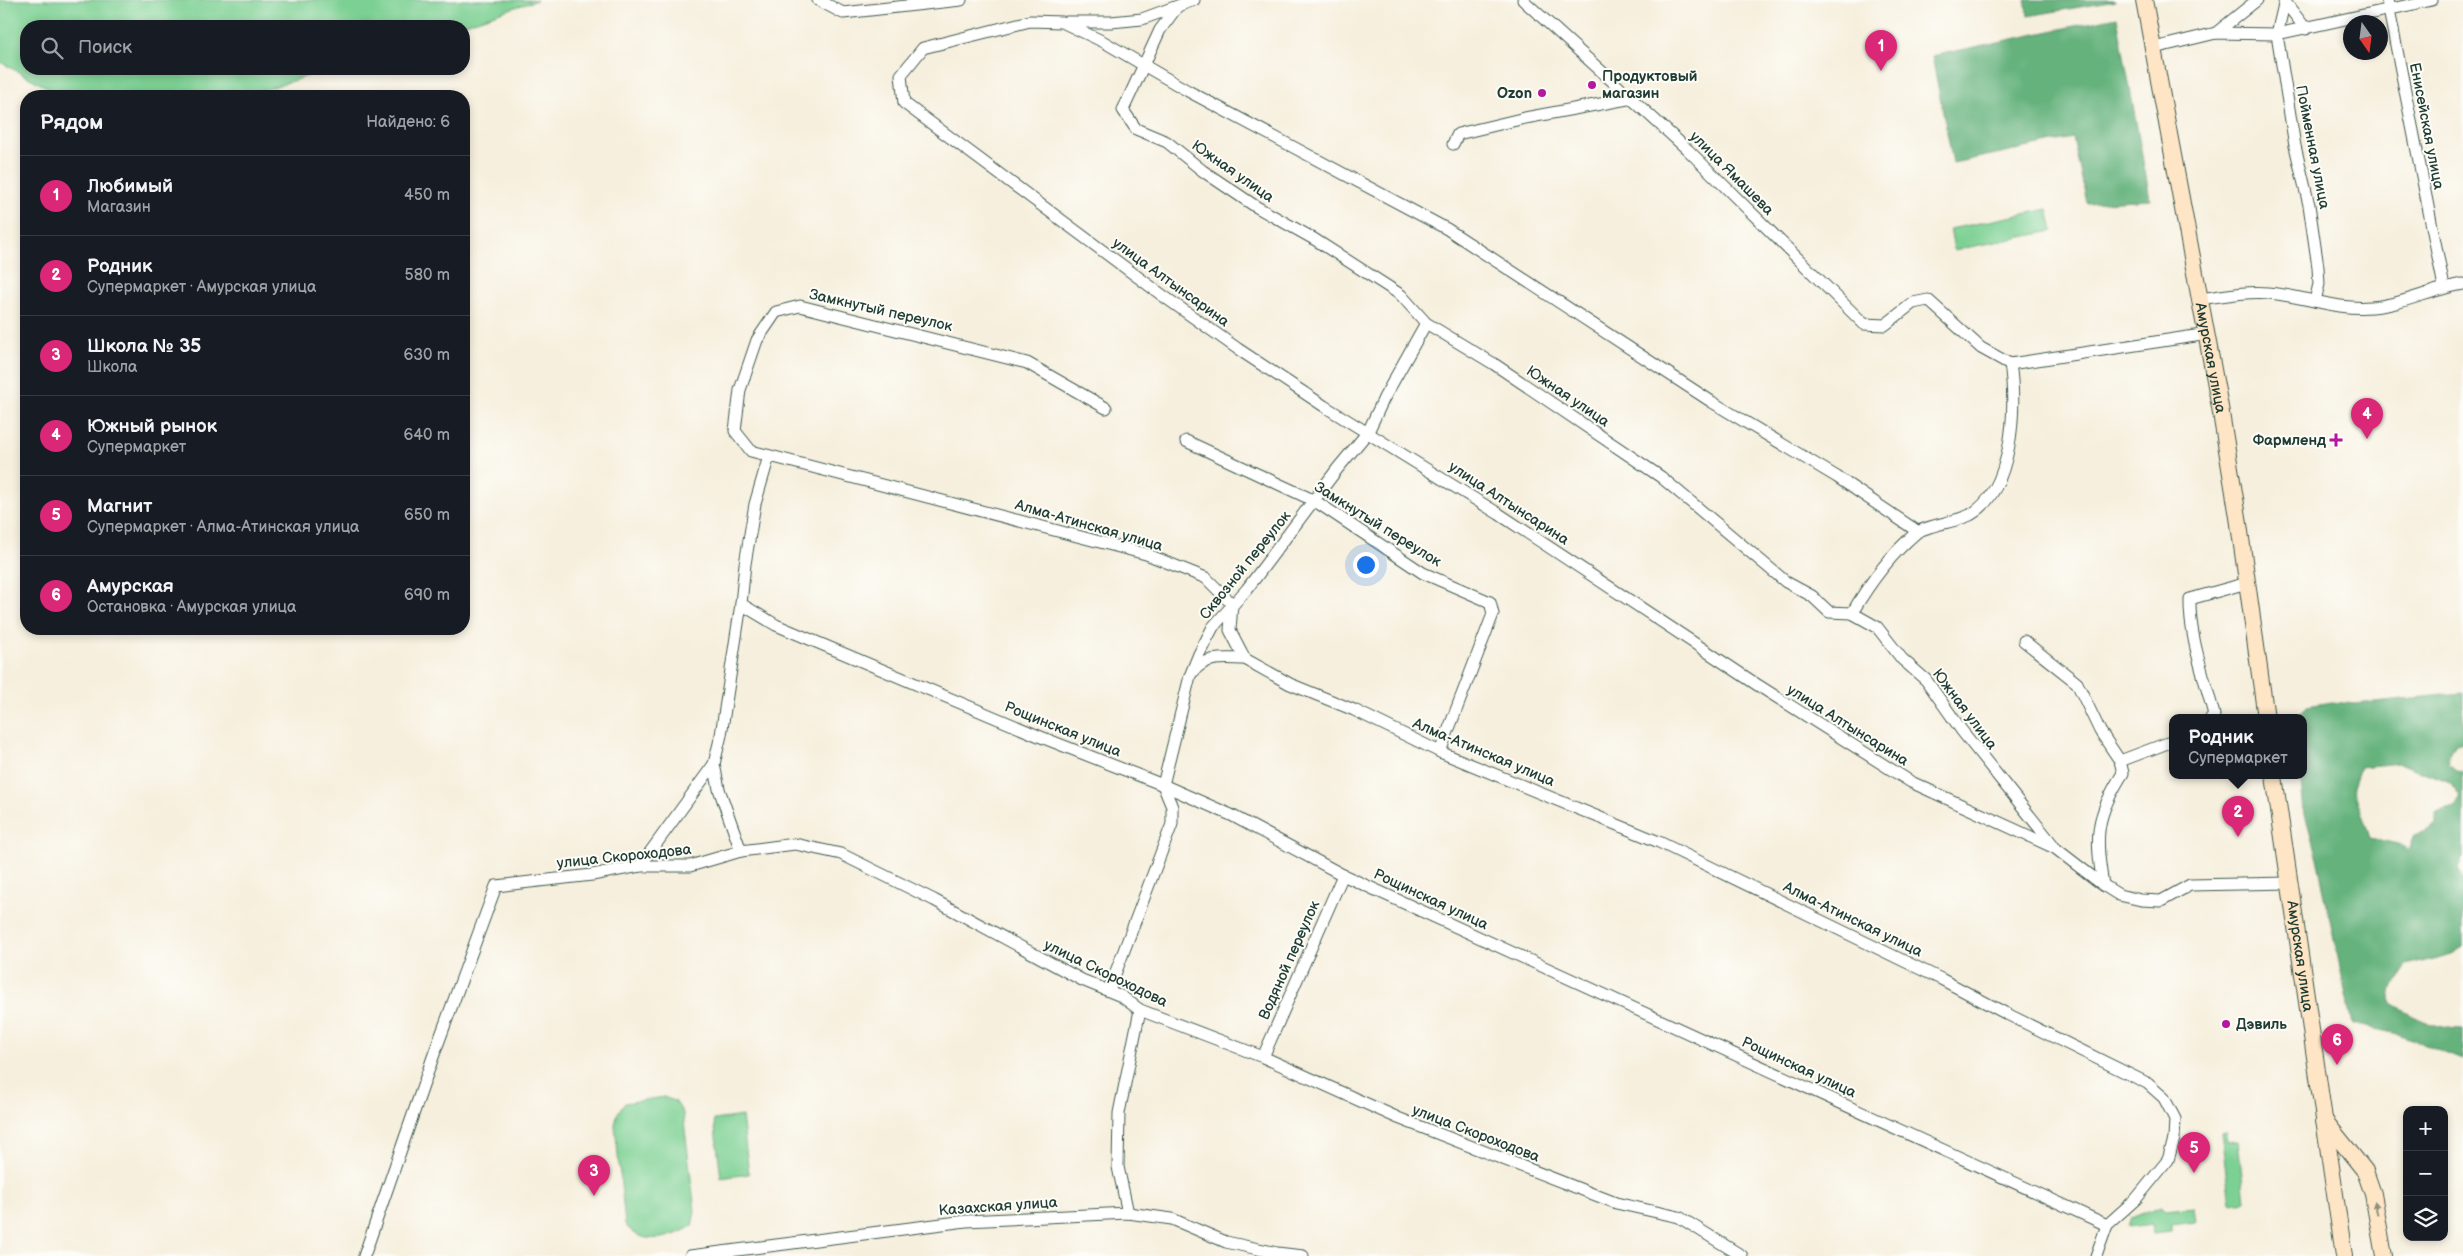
<!DOCTYPE html>
<html lang="ru">
<meta charset="utf-8">
<style>
body{margin:0;font-family:"Balsamiq Sans",sans-serif;background:#242831;color:#f1f3f6}
.controls{position:absolute;right:15px;bottom:15px;display:grid;overflow:hidden;border-radius:10px;box-shadow:0 2px 8px #0003}
.controls button{width:45px;height:45px;display:grid;place-items:center;padding:0;border:0;border-bottom:1px solid #363941;background:#171b24;color:#f1f3f6;font:25px sans-serif}
.compass{position:absolute;left:2343px;top:15px;width:45px;height:45px;border-radius:50%;background:#171b24;box-shadow:0 2px 8px #0003;rotate:166deg}
.you{position:absolute;left:1365px;top:564px;width:18px;height:18px;margin:-12px;border:4px solid #fff;border-radius:50%;background:#1a73e8;box-shadow:0 0 0 8px #1a73e833}
.badge{display:grid;place-items:center;width:32px;height:32px;border-radius:50%;background:#db2777;color:#fff;font-size:16px;font-weight:700}
.pin{position:absolute;translate:-50% -41px;filter:drop-shadow(0 1px 2px #0008)}
.pin::after{content:'';position:absolute;top:26px;width:18px;height:15px;background:inherit;clip-path:polygon(0 0,100% 0,50% 100%)}
.popup{position:absolute;left:2169px;top:714px;width:138px;height:65px;box-sizing:border-box;display:grid;place-content:center;border-radius:10px;background:#171b24;filter:drop-shadow(0 1px 4px #0005);font-size:16px;white-space:nowrap;color:#9ea1a6}
.popup b{font-size:19px;color:#f1f3f6}
.popup::after{content:'';position:absolute;left:50%;top:100%;margin-left:-10px;border:10px solid transparent;border-top-color:#171b24}
.list{margin:0;padding:0;list-style:none}
h2{display:flex;justify-content:space-between;align-items:center;height:65px;margin:0;padding:0 20px;font-size:21px}
h2 small{font-size:16px;font-weight:400;color:#9ea1a6}
.list li{display:grid;grid-template-columns:32px 1fr auto;gap:15px;align-items:center;box-sizing:border-box;height:80px;padding:0 20px;border-top:1px solid #363941}
.list b{display:block;font-size:19px;white-space:nowrap}
.list p{margin:0;font-size:16px;white-space:nowrap;color:#9ea1a6}
.list em{font-size:16px;font-style:normal;color:#9ea1a6}
.icon{flex:none;width:28px;height:28px;fill:none;stroke:currentColor;stroke-width:2;stroke-linecap:round;stroke-linejoin:round}
.map{position:relative;flex:none;width:2463px;height:1256px;overflow:hidden}
.search{position:absolute;background:#171b24;box-shadow:0 2px 8px #0003;left:20px;top:20px;width:450px;height:55px;display:flex;align-items:center;gap:12px;box-sizing:border-box;padding:0 18px;border-radius:20px;color:#9ea1a6;font-size:19px}
.panel{position:absolute;background:#171b24;box-shadow:0 2px 8px #0003;left:20px;top:90px;width:450px;height:545px;border-radius:20px}
.map>svg:first-child{display:block}
.green{fill:#7cd093;stroke:#4e8664}
.forest{fill:#65b27d;stroke:#427858;fill-rule:evenodd}
.lines{fill:none;stroke-linecap:round;stroke-linejoin:round}
.street-casing{stroke:#3f584d;stroke-width:13}
.secondary-casing{stroke:#3f584d;stroke-width:18}
.street{stroke:#fff;stroke-width:11}
.secondary{stroke:#fde5c5;stroke-width:16}
.oneway{fill:#8e917c}
.poi-dot{fill:#b5179e;stroke:#fdfcf7;stroke-width:2}
.labels{text-anchor:middle;stroke-width:4;stroke-linejoin:round;paint-order:stroke}
.poi-label{font-size:15px;font-weight:bold;fill:#1f3d34;stroke:#fdfcf7;text-anchor:start}
.street-label{font-size:15px;fill:#1f3d34;stroke:#fdfcf7}
</style>
<div class="map">
<svg width="2463" height="1256" viewBox="0 0 2463 1256">
<rect width="100%" height="100%" fill="#fdfcf7"/>
<filter id="ink" filterUnits="userSpaceOnUse"><feTurbulence type="fractalNoise" baseFrequency=".02" numOctaves="2"/><feDisplacementMap in="SourceGraphic" scale="10" xChannelSelector="R" yChannelSelector="G"/><feConvolveMatrix kernelMatrix="1 2 1 2 8 2 1 2 1" color-interpolation-filters="sRGB"/></filter>
<filter id="wash" filterUnits="userSpaceOnUse"><feTurbulence type="fractalNoise" baseFrequency=".0096" numOctaves="4" result="noise"/><feDisplacementMap in="SourceGraphic" scale="20" xChannelSelector="R" yChannelSelector="G"/><feGaussianBlur stdDeviation="1.12" result="paint"/><feColorMatrix in="noise" values="0 0 0 0 0 0 0 0 0 0 0 0 0 0 0 0 0 1.4 0 .05"/><feComposite in="paint" operator="in"/></filter>
<g filter="url(#wash)">
<rect width="100%" height="100%" fill="#f6efdd"/>
<g class="green">
<polygon points="0,0 537,0 459,26 26,26 26,69 330,69 245,96 63,96 0,62"/>
<polygon points="2048,209 2053,231 1954,250 1950,229"/>
<path d="M664,1097L676,1102L683,1113L695,1211L692,1226C671,1239 641,1247 625,1224L615,1126L617,1114L625,1103Z"/>
<polygon points="742,1116 749,1174 721,1178 714,1120"/>
<polygon points="2226,1132 2227,1142 2238,1141 2245,1201 2230,1203 2221,1133"/>
<polygon points="2161,1206 2167,1210 2194,1207 2196,1222 2171,1225 2171,1232 2153,1234 2152,1224 2128,1227 2131,1218"/>
</g>
<g class="forest">
<polygon points="2025,0 2115,0 2115,1 2028,16"/>
<polygon points="2117,17 2150,199 2087,203 2073,138 1953,163 1932,56"/>
<path d="M2463,693V742L2456,744L2449,754L2448,764L2456,771L2463,772V856L2458,868L2463,880V947L2452,954L2406,966L2390,990L2392,1004C2415,1018 2436,1029 2463,1029V1060L2398,1034L2352,1024L2317,858L2304,810L2300,776H2303V718H2295L2307,706L2331,702L2355,704ZM2399,763L2450,782L2461,797L2455,807L2436,812V823L2428,830L2415,835L2409,851L2399,844L2370,838L2353,787L2360,767Z"/>
</g>
</g>
<g filter="url(#ink)">
<g class="lines">
<g class="street-casing">
<g id="street">
<polyline points="818,0 843,13 961,0"/>
<polyline points="1523,0 1688,150 1864,324 1885,325 1913,303 1928,300 1981,348 2010,364 2208,334"/>
<polyline points="2285,0 2277,34 2295,146 2309,205 2318,267 2319,284 2315,301"/>
<polyline points="2387,0 2444,287"/>
<polyline points="2285,2 2306,29"/>
<polyline points="1177,7 1160,30 1123,110 1136,129 1167,142 1203,171 1255,206 1314,239 1401,295 1426,323 1494,364 1661,477 1786,582 1812,596 1829,612 1852,613 1877,627 1902,659 1926,680 1962,731 2053,845"/>
<polyline points="1066,22 1111,22 1142,19 1194,0"/>
<polyline points="2216,33 2257,0"/>
<polyline points="2154,48 2216,33 2277,34 2432,0"/>
<polyline points="1453,144 1458,134 1525,118 1633,98"/>
<path d="M2201,299C2226,295 2252,290 2277,294C2309,298 2338,310 2371,307C2402,305 2432,289 2463,284"/>
<polyline points="1106,408 1027,363 800,306 776,312 757,340 740,390 735,431 751,451 1146,554 1206,578 1232,604 1230,630 1245,659 1290,684 1354,710 1440,752 1659,842 1941,979 2005,1013 2147,1083 2164,1098 2175,1119 2174,1139 2168,1160 2136,1199 2107,1225 2096,1256"/>
<polyline points="1186,441 1315,501 1423,573 1490,602 1493,614 1440,752"/>
<polyline points="1917,531 1837,477 1712,402 1447,229 1188,91 1104,42 1062,22 1030,21 923,48 901,75 904,103 1162,295 1238,349 1324,406 1499,514 1756,684 1911,782 2055,848 2103,885 2119,895 2141,900 2161,901 2190,885 2290,883"/>
<polyline points="741,604 776,625 1041,737 1163,785 1231,815 1343,875 2107,1225"/>
<path d="M1852,613C1869,584 1890,555 1916,533C1924,526 1956,522 1970,515C2013,491 2017,407 2010,364"/>
<polyline points="2024,641 2077,683 2100,731 2120,761 2173,741"/>
<path d="M1194,671C1207,655 1226,659 1245,659"/>
<path d="M2211,718L2214,715C2205,678 2189,638 2190,599L2247,583"/>
<polyline points="741,851 719,789 714,764 721,735 741,604 745,564 755,504 769,456"/>
<polyline points="640,866 714,764"/>
<path d="M2103,885C2095,835 2095,817 2123,773L2120,761"/>
<polyline points="1109,990 1172,824 1172,807 1163,785 1190,676 1199,654 1213,627 1247,589 1338,468 1368,432 1384,398 1426,323"/>
<polyline points="1263,1057 1343,875"/>
<polyline points="1128,1213 1118,1167 1119,1113 1140,1010"/>
<polyline points="364,1256 433,1057 496,886 592,875 640,866 690,866 741,851 795,844 841,854 934,900 1082,980 1121,996 1140,1010 1263,1057 1398,1118 1616,1203 1679,1217 1742,1256"/>
<polyline points="690,1256 966,1221 1128,1213 1172,1219 1226,1242 1277,1253 1303,1256"/>
</g>
</g>
<g class="secondary-casing">
<g id="secondary">
<path id="s1" d="M2144,0L2220,407L2238,517L2266,718"/>
<path id="s2" d="M2274,776L2344,1256"/>
<polyline points="2324,1120 2365,1171 2373,1194 2384,1256"/>
</g>
</g>
<use href="#street" class="street"/>
<use href="#secondary" class="secondary"/>
</g>
<defs><path id="oneway-solid" d="M-6-.8H1V-3.2L6.5 0L1 3.2V.8H-6Z" transform="scale(1.25)"/></defs>
<use class="oneway" href="#oneway-solid" transform="translate(2376 1208) rotate(-101)"/>
</g>
<g class="poi-dot">
<circle cx="1592" cy="85" r="5"/>
<circle cx="1542" cy="93" r="5"/>
<path d="M2333.5 432.5h5v5h5v5h-5v5h-5v-5h-5v-5h5z"/>
<circle cx="2226" cy="1024" r="5"/>
</g>
<g class="labels">
<g class="poi-label">
<text x="1602" y="81">Продуктовый<tspan x="1602" dy="17">магазин</tspan></text>
<text x="1532" y="98" text-anchor="end">Ozon</text>
<text x="2326" y="445" text-anchor="end">Фармленд</text>
<text x="2236" y="1029">Дэвиль</text>
</g>
<g class="street-label">
<text transform="translate(2427 126) rotate(79)" y="5">Енисейская улица</text>
<text transform="translate(2313 147) rotate(79)" y="5">Пойменная улица</text>
<text transform="translate(1233 171) rotate(35)" y="5">Южная улица</text>
<text transform="translate(1732 173) rotate(45)" y="5">улица Ямашева</text>
<text transform="translate(1171 282) rotate(36)" y="5">улица Алтынсарина</text>
<text transform="translate(881 310) rotate(13)" y="5">Замкнутый переулок</text>
<text dy="5" stroke="none"><textPath href="#s1" startOffset="364">Амурская улица</textPath></text>
<text transform="translate(1568 396) rotate(34)" y="5">Южная улица</text>
<text transform="translate(1509 503) rotate(33)" y="5">улица Алтынсарина</text>
<text transform="translate(1378 524) rotate(32)" y="5">Замкнутый переулок</text>
<text transform="translate(1089 525) rotate(16)" y="5">Алма-Атинская улица</text>
<text transform="translate(1245 565) rotate(-51)" y="5">Сквозной переулок</text>
<text transform="translate(1965 709) rotate(53)" y="5">Южная улица</text>
<text transform="translate(1848 725) rotate(32)" y="5">улица Алтынсарина</text>
<text transform="translate(1063 729) rotate(22)" y="5">Рощинская улица</text>
<text transform="translate(1484 752) rotate(23)" y="5">Алма-Атинская улица</text>
<text transform="translate(624 856) rotate(-6)" y="5">улица Скороходова</text>
<text transform="translate(1431 899) rotate(25)" y="5">Рощинская улица</text>
<text transform="translate(1853 919) rotate(26)" y="5">Алма-Атинская улица</text>
<text dy="5" stroke="none"><textPath href="#s2" startOffset="182">Амурская улица</textPath></text>
<text transform="translate(1289 960) rotate(-66)" y="5">Водяной переулок</text>
<text transform="translate(1106 973) rotate(26)" y="5">улица Скороходова</text>
<text transform="translate(1799 1067) rotate(25)" y="5">Рощинская улица</text>
<text transform="translate(1476 1133) rotate(21)" y="5">улица Скороходова</text>
<text transform="translate(998 1206) rotate(-4)" y="5">Казахская улица</text>
</g>
</g>
</svg>
<div class="controls">
<button>+</button>
<button>−</button>
<button><svg class="icon" aria-label="layers" viewBox="0 0 24 24"><path d="M12 4l9 5-9 5-9-5zM3 14l9 5 9-5"/></svg></button>
</div>
<svg class="compass" viewBox="-18 -18 36 36"><path d="M0-13l5 13h-10z" fill="#e53935"/><path d="M0 13l5-13h-10z" fill="#9ea1a6"/></svg>
<div class="you"></div>
<div class="pin badge" style="left:1881px;top:71px">1</div>
<div class="pin badge" style="left:2238px;top:837px">2</div>
<div class="popup"><b>Родник</b>Супермаркет</div>
<div class="pin badge" style="left:594px;top:1196px">3</div>
<div class="pin badge" style="left:2367px;top:439px">4</div>
<div class="pin badge" style="left:2194px;top:1173px">5</div>
<div class="pin badge" style="left:2337px;top:1065px">6</div>
<div class="search"><svg class="icon" aria-label="search" viewBox="0 0 24 24"><circle cx="10" cy="10" r="6"/><path d="M15 15l6 6"/></svg>Поиск</div>
<section class="panel">
<h2>Рядом<small>Найдено: 6</small></h2>
<ul class="list">
<li><span class="badge">1</span><div><b>Любимый</b><p>Магазин</p></div><em>450 m</em></li>
<li><span class="badge">2</span><div><b>Родник</b><p>Супермаркет · Амурская улица</p></div><em>580 m</em></li>
<li><span class="badge">3</span><div><b>Школа № 35</b><p>Школа</p></div><em>630 m</em></li>
<li><span class="badge">4</span><div><b>Южный рынок</b><p>Супермаркет</p></div><em>640 m</em></li>
<li><span class="badge">5</span><div><b>Магнит</b><p>Супермаркет · Алма-Атинская улица</p></div><em>650 m</em></li>
<li><span class="badge">6</span><div><b>Амурская</b><p>Остановка · Амурская улица</p></div><em>690 m</em></li>
</ul>
</section>
</div>
